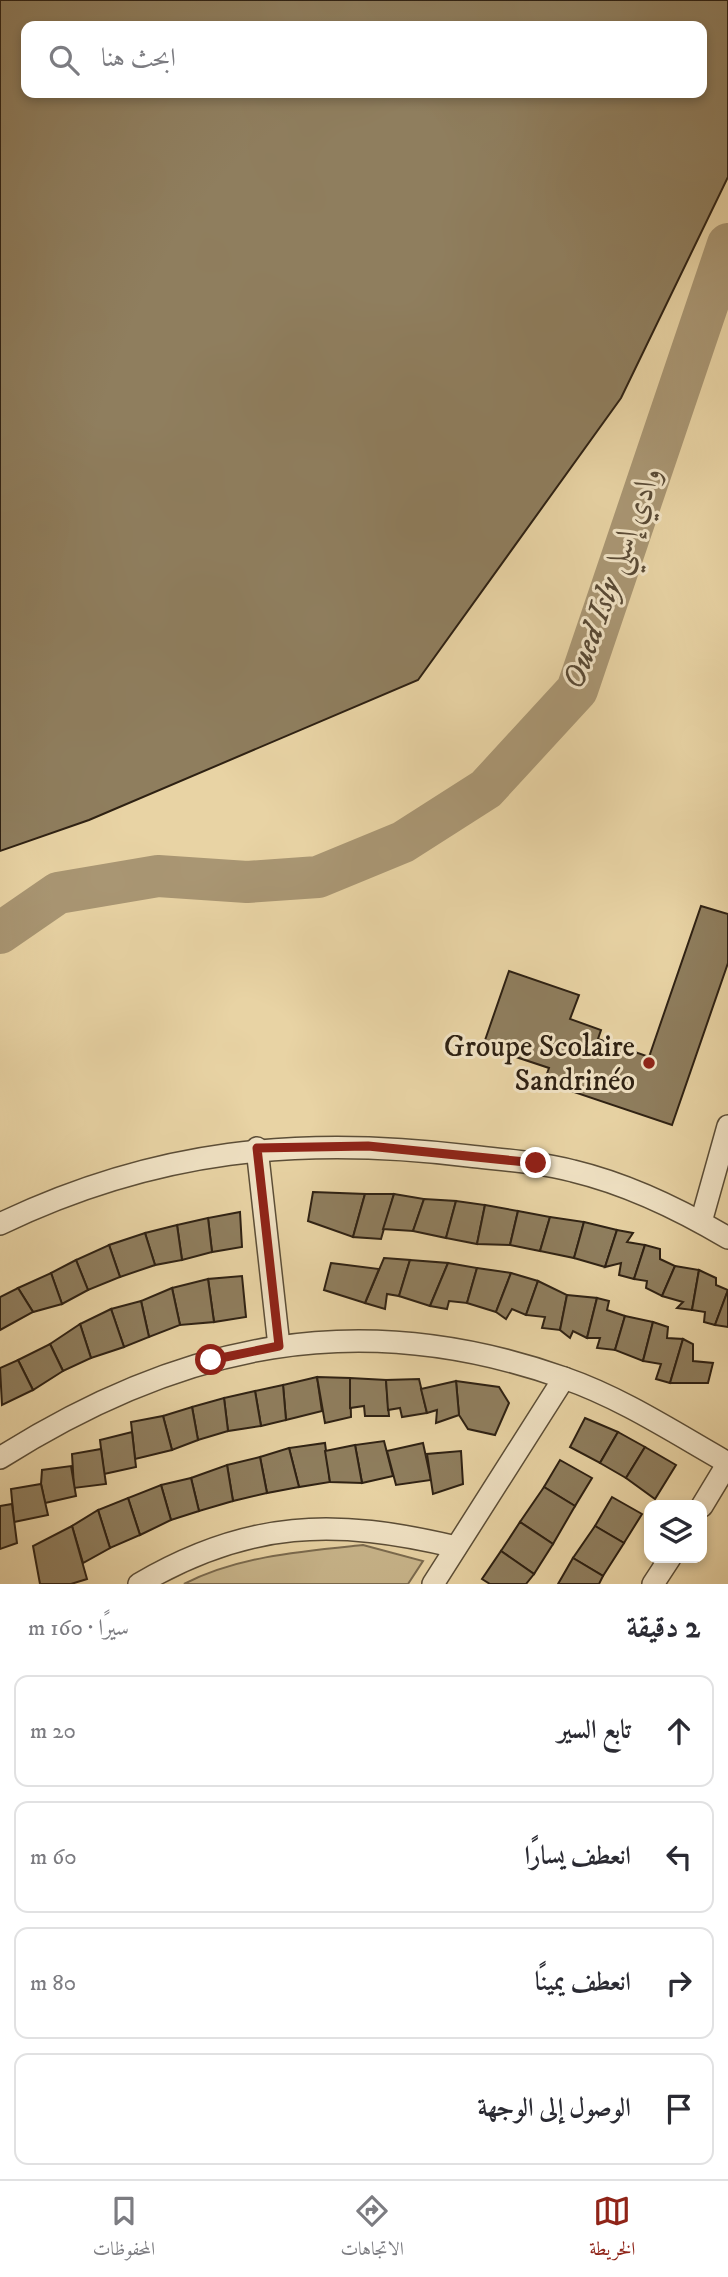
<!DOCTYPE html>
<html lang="ar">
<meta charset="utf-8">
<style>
body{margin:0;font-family:"IM FELL DW Pica",Amiri,serif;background:#f7f7f7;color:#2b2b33;direction:rtl}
.controls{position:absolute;right:21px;bottom:21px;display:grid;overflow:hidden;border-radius:14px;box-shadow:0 4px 10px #0003}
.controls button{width:63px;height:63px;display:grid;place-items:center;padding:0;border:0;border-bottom:2px solid #e1e1e2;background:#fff;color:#2b2b33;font:35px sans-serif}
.stop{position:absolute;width:21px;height:21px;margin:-16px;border:5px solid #8f2418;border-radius:50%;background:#fff}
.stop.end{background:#8f2418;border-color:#fff;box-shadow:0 2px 7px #0008}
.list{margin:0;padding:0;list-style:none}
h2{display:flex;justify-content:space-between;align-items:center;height:91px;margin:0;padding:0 28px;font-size:30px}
h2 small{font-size:23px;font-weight:400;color:#7c7c81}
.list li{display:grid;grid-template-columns:46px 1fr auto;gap:21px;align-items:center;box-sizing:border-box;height:112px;margin:0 14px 14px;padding:0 14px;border:2px solid #e1e1e2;border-radius:14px}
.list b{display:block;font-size:26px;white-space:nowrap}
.list em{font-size:23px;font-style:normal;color:#7c7c81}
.icon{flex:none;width:38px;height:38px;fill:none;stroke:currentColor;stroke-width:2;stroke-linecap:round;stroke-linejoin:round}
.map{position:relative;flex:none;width:728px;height:1584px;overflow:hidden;direction:ltr}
.search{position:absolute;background:#fff;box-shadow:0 4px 10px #0003;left:21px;right:21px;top:21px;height:77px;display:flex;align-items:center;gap:18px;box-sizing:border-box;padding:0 24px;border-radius:14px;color:#7c7c81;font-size:26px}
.sheet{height:595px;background:#fff}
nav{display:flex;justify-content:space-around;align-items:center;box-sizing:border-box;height:98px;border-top:2px solid #e1e1e2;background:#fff;font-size:19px;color:#7c7c81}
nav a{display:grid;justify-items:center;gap:4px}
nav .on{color:#8f2418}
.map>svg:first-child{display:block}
.green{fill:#c8b58b;stroke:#7b6b4f;stroke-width:2}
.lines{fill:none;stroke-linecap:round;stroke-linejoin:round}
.river{stroke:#a99673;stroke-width:42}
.building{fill:#8f7e5e;stroke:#2e2113;stroke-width:2;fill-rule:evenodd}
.minor-casing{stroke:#5c4e37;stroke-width:24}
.minor{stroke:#f0e2c4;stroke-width:21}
.route{stroke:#8f2418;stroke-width:9}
.poi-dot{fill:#8f2418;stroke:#f0e2c4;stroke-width:2.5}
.labels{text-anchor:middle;stroke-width:6;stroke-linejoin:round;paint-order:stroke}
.poi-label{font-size:30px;fill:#2e2113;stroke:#f0e2c4;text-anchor:end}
.water-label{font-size:32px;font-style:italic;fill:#594a35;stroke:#f0e2c4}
</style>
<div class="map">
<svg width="728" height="1584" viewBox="0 0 728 1584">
<rect width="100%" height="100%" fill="#e8d3a4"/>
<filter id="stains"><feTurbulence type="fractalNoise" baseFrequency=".00286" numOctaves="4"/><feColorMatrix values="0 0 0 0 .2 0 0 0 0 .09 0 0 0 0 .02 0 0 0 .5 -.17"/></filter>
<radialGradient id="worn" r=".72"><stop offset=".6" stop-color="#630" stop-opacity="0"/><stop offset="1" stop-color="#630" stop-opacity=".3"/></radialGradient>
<path class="green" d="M363,1545L423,1561L408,1584H184C238,1556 304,1551 363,1545Z"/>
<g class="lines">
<polyline class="river" points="0,933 58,893 158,876 247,882 318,877 403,842 486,789 577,690 728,244"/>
</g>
<g class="building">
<path d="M0,0H728V177L621,398L418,680L89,820L0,851ZM26,26H702V93H26Z"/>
<polygon points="701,906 728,914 728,963 672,1125 544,1082 549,1068 483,1046 509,971 579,995 570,1019 601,1030 598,1039 649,1057"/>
<polygon points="313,1192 365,1194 353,1237 308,1221"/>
<polygon points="365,1194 394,1194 381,1239 353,1237"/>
<polygon points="394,1194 424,1199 413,1231 383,1229"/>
<polygon points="424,1199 456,1201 446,1238 413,1231"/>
<polygon points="456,1201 485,1205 477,1244 446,1238"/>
<polygon points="485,1205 518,1211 510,1245 477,1244"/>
<polygon points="518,1211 550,1217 540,1251 510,1245"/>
<polygon points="240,1212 242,1247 212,1252 208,1218"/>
<polygon points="550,1217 584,1222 574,1258 540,1251"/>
<polygon points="208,1218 212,1252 182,1260 177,1225"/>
<polygon points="584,1222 617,1230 605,1267 574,1258"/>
<polygon points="177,1225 182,1260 155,1265 145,1233"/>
<polygon points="617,1230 633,1233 627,1242 645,1245 634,1279 619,1275 621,1263 605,1267"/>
<polygon points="145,1233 155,1265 120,1277 109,1245"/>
<polygon points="109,1245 120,1277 88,1290 76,1260"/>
<polygon points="645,1245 660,1249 660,1259 675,1266 662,1296 646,1288 647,1281 634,1279"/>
<polygon points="384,1258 410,1260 399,1296 387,1294 385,1309 365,1303"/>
<polygon points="76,1260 88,1290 62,1304 51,1273"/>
<polygon points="410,1260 448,1263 430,1306 399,1296"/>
<polygon points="331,1263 379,1269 365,1303 324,1290"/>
<polygon points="448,1263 477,1268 467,1303 449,1301 447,1309 430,1306"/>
<polygon points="675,1266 699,1270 692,1310 677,1308 683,1302 662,1296"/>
<polygon points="477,1268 511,1273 496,1312 467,1303"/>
<polygon points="699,1270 716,1278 716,1285 728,1290 715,1325 704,1322 705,1312 692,1310"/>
<polygon points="51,1273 62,1304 33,1312 18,1288"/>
<polygon points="511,1273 538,1281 526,1315 512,1309 506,1319 496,1312"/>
<polygon points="242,1276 246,1317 214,1322 208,1279"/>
<polygon points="208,1279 214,1322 180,1325 172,1288"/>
<polygon points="538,1281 567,1295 560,1330 542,1328 545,1317 526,1315"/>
<polygon points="18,1288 33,1312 0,1330 0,1297"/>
<polygon points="172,1288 180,1325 149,1337 141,1301"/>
<polygon points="728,1290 728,1327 715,1325"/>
<polygon points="567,1295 597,1298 587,1338 573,1331 570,1338 560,1330"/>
<polygon points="597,1298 609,1301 607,1310 625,1316 615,1350 597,1348 600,1338 587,1338"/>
<polygon points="141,1301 149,1337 124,1347 111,1309"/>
<polygon points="111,1309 124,1347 91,1358 80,1324"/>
<polygon points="625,1316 653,1322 643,1361 615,1350"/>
<polygon points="653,1322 668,1327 667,1338 683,1339 670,1383 656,1379 661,1364 643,1361"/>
<polygon points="80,1324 91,1358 63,1371 50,1344"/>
<polygon points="683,1339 693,1344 693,1361 713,1363 708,1383 670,1383"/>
<polygon points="50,1344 63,1371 33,1390 18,1360"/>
<polygon points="18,1360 33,1390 2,1405 0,1368"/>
<polygon points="317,1377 322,1411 286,1420 283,1385"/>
<polygon points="317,1377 350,1378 351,1417 325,1423"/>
<polygon points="350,1378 386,1380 389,1416 365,1416 364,1406 350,1408"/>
<polygon points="419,1379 427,1413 402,1417 400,1408 388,1410 386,1380"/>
<polygon points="456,1381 499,1387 509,1403 495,1435 468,1429 459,1415"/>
<polygon points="456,1381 459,1415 436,1423 437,1410 427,1413 421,1389"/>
<polygon points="283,1385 286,1420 261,1426 255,1391"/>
<polygon points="255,1391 261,1426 228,1431 224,1398"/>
<polygon points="224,1398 228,1431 198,1440 192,1407"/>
<polygon points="192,1407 198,1440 172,1450 163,1416"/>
<polygon points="163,1416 172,1450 135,1459 131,1422"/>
<polygon points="585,1418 618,1432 600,1463 570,1447"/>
<polygon points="132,1432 136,1467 104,1474 100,1440"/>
<polygon points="618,1432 645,1447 626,1478 600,1463"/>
<polygon points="384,1441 393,1476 362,1483 355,1445"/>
<polygon points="325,1443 330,1482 299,1487 289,1448"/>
<polygon points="423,1443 431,1480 396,1485 387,1451"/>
<polygon points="355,1445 362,1483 330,1482 325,1451"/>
<polygon points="645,1447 676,1465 655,1499 626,1478"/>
<polygon points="289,1448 299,1487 267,1493 260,1457"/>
<polygon points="101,1449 106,1484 74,1488 72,1454"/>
<polygon points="461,1451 463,1484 433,1494 427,1454"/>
<polygon points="260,1457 267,1493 233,1501 227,1465"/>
<polygon points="560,1460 592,1478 575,1506 544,1487"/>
<polygon points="227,1465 233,1501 199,1511 191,1478"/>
<polygon points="71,1466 76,1496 45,1503 41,1484 42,1470"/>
<polygon points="191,1478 199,1511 171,1520 161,1485"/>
<polygon points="41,1484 48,1515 14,1522 11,1489"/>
<polygon points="161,1485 171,1520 140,1535 128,1498"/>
<polygon points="544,1487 575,1506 553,1544 520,1522"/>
<polygon points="612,1497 642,1514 624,1543 595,1526"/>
<polygon points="128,1498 140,1535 110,1548 98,1510"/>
<polygon points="12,1504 17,1543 0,1549 0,1506"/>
<polygon points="98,1510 110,1548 83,1563 72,1526"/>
<polygon points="520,1522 553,1544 534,1574 501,1551"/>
<polygon points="72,1526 87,1579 71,1584 40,1584 33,1546"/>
<polygon points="595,1526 624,1543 603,1576 573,1558"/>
<polygon points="501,1551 534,1574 526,1584 490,1584 482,1579"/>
<polygon points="573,1558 603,1576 599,1584 558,1584"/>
</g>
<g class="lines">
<g class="minor-casing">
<g id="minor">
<polyline points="257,1148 279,1346"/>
<polyline points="701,1222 728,1126"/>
<path d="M0,1224C154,1150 300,1135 469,1156C504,1160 539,1162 573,1171C627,1184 681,1210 728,1238"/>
<path d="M0,1458C180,1344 358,1305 564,1378C622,1398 675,1433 728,1463"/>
<polyline points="702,1506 728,1463"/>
<path d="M139,1584C248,1520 335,1518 456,1547"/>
<polyline points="433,1584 564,1378"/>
<polyline points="653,1584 670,1558"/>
</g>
</g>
<use href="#minor" class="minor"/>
</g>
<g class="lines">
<polyline class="route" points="211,1360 279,1346 257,1148 368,1146 536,1163"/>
</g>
<circle class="poi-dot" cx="649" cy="1063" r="7"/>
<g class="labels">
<g class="poi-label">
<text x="635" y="1056">Groupe Scolaire<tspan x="635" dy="34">Sandrinéo</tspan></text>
</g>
<g class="water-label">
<text transform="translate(611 577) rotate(-70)" y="11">Oued Isly وادي إسلي</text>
</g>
</g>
<rect width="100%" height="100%" filter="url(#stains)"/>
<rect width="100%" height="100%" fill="url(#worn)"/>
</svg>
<div class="controls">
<button><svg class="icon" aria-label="layers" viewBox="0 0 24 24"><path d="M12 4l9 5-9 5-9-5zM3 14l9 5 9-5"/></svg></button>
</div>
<div class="stop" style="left:211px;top:1360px"></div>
<div class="stop end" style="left:536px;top:1163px"></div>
<div class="search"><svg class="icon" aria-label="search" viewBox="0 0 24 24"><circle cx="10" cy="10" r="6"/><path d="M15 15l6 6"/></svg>ابحث هنا</div>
</div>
<section class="sheet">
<h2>2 دقيقة<small>سيرًا · 160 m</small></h2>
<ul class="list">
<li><svg class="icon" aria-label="ahead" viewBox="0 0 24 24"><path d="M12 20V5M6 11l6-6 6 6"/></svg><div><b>تابع السير</b></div><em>20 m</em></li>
<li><svg class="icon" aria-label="left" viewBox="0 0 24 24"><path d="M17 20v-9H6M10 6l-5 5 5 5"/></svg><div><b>انعطف يسارًا</b></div><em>60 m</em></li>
<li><svg class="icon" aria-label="right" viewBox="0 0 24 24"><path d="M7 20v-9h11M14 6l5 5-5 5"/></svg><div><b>انعطف يمينًا</b></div><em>80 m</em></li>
<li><svg class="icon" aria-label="arrive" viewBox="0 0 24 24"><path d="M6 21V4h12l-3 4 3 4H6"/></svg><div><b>الوصول إلى الوجهة</b></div></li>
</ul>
</section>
<nav>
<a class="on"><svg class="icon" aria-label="map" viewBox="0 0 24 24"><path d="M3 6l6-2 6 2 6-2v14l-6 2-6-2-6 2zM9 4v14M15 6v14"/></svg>الخريطة</a>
<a><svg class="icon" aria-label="directions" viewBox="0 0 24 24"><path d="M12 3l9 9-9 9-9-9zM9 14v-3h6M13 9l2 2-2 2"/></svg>الاتجاهات</a>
<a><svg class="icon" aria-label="saved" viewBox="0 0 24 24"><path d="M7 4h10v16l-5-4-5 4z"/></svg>المحفوظات</a>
</nav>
